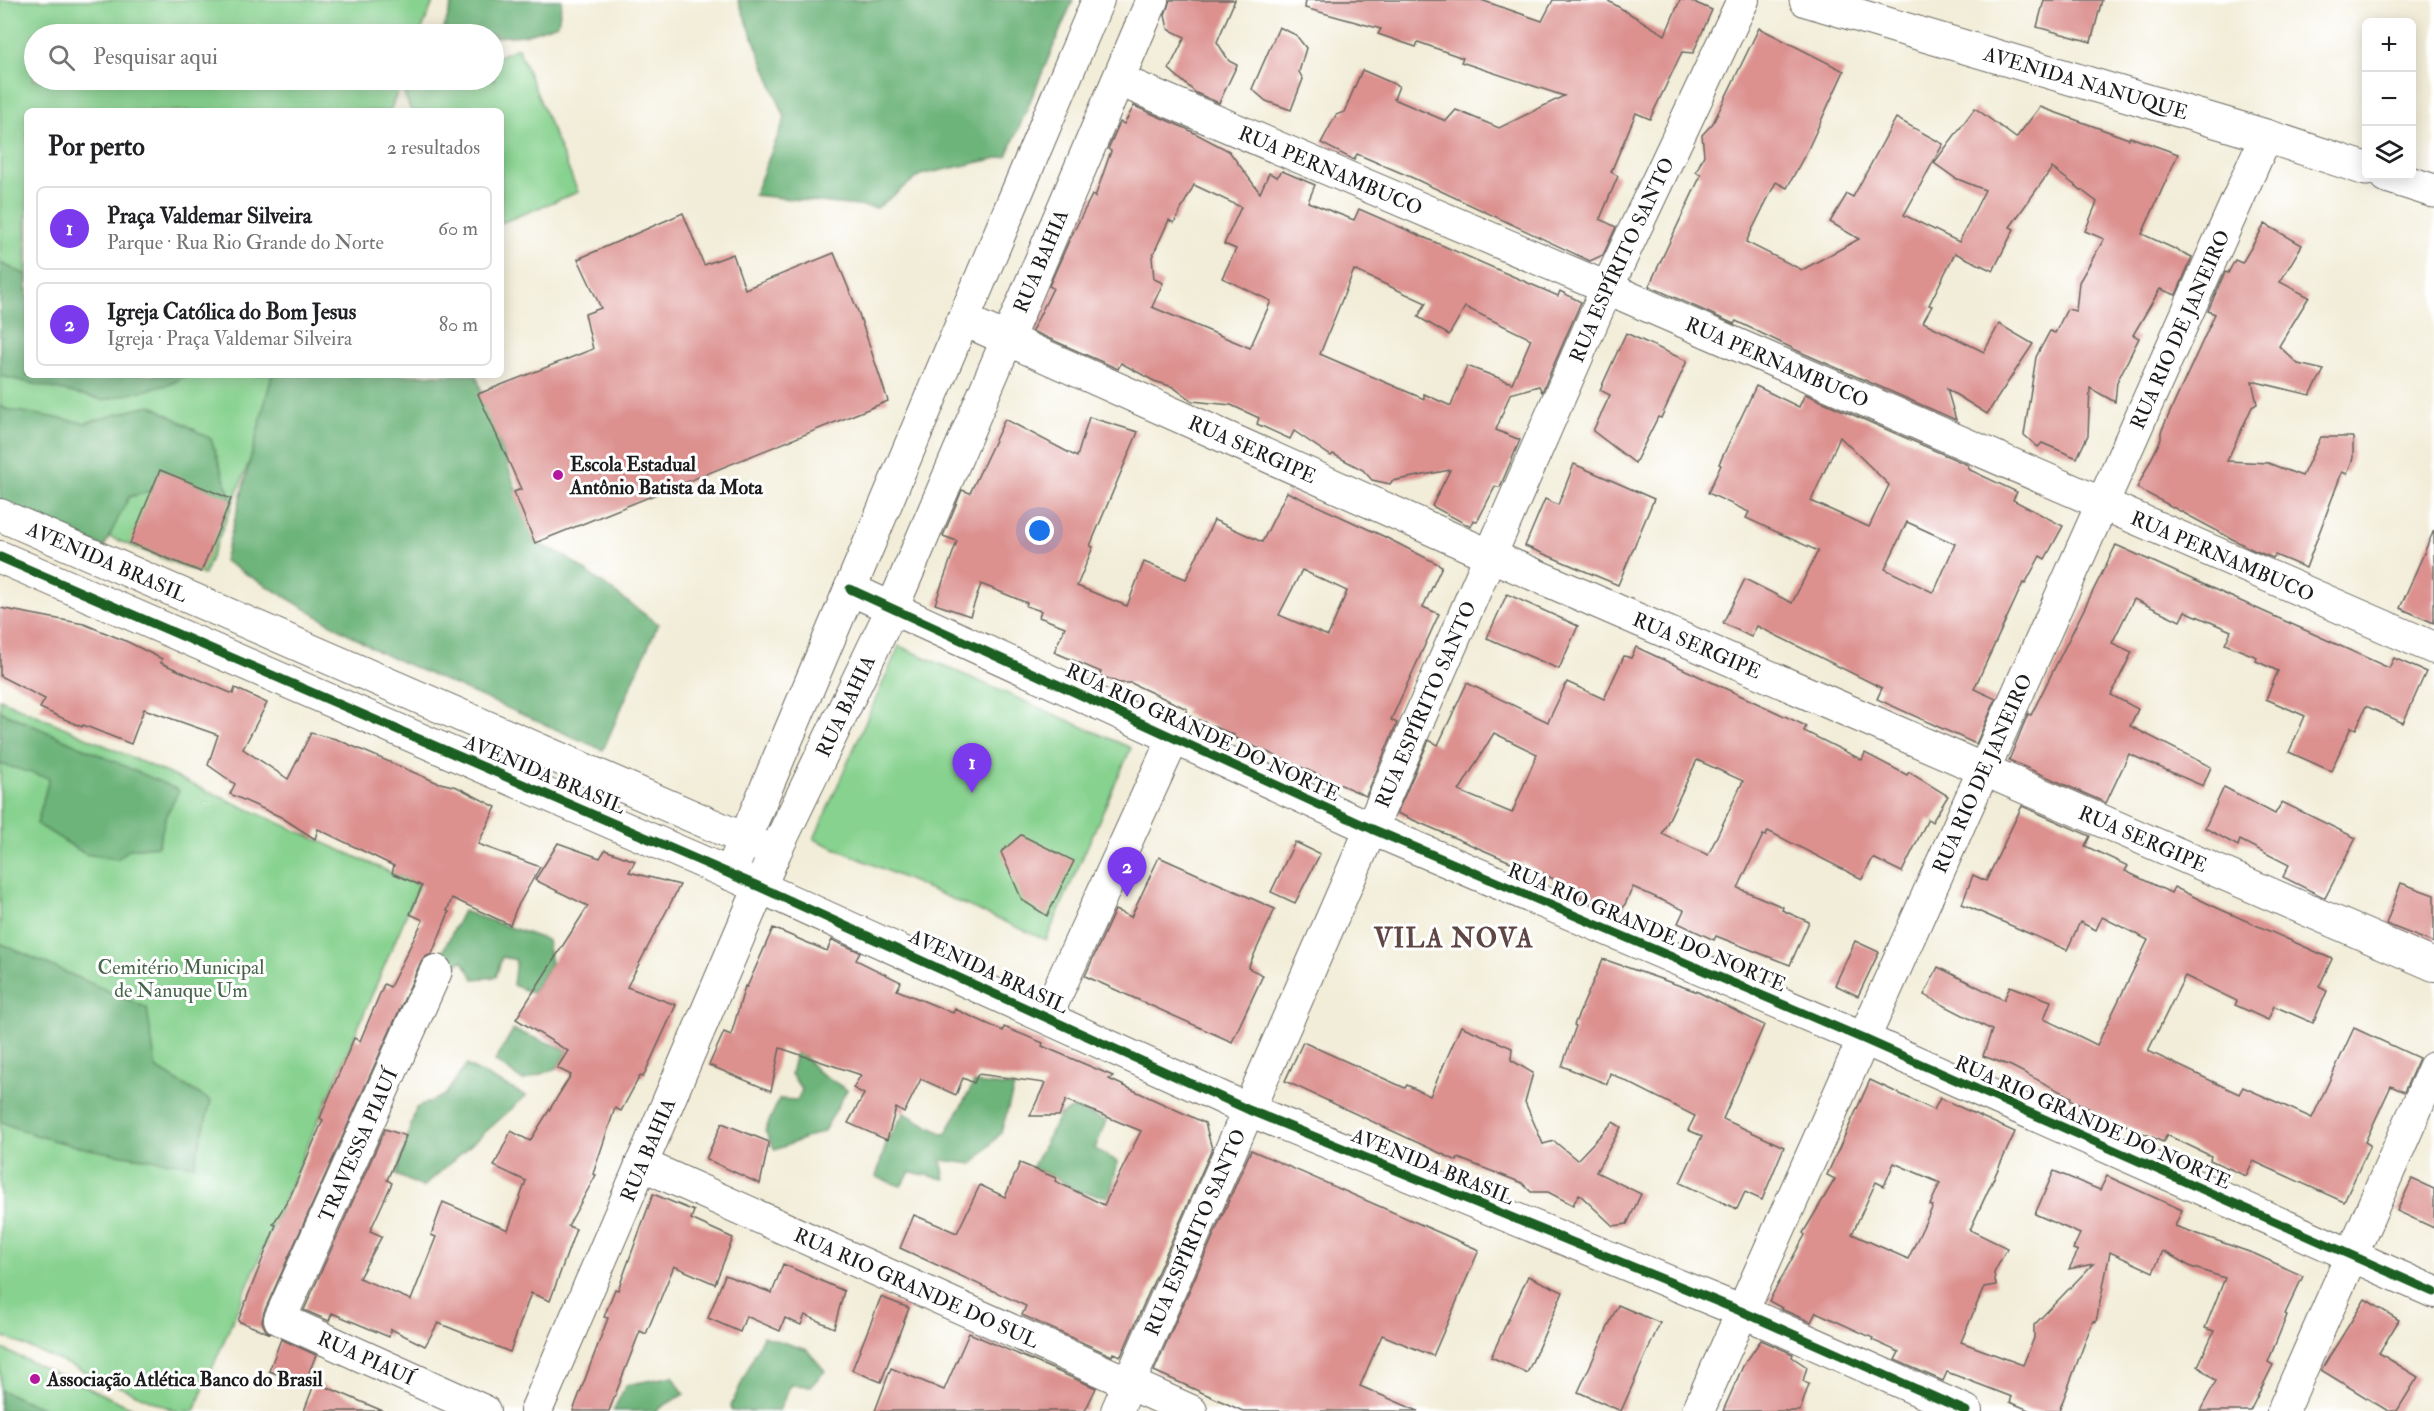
<!DOCTYPE html>
<html lang="pt">
<meta charset="utf-8">
<style>
body{margin:0;font-family:"IM FELL Double Pica",serif;background:#f6f6f6;color:#202124}
.controls{position:absolute;right:18px;top:18px;display:grid;overflow:hidden;border-radius:9px;box-shadow:0 3px 15px #0003}
.controls button{width:54px;height:54px;display:grid;place-items:center;padding:0;border:0;border-bottom:2px solid #e0e0e0;background:#fff;color:#202124;font:30px sans-serif}
.you{position:absolute;left:1040px;top:531px;width:21px;height:21px;margin:-15px;border:4px solid #fff;border-radius:50%;background:#1a73e8;box-shadow:0 0 0 9px #1a73e833}
.badge{display:grid;place-items:center;width:39px;height:39px;border-radius:50%;background:#7c3aed;color:#fff;font-size:20px;font-weight:700}
.pin{position:absolute;translate:-50% -50px;filter:drop-shadow(0 2px 3px #0008)}
.pin::after{content:'';position:absolute;top:32px;width:21px;height:18px;background:inherit;clip-path:polygon(0 0,100% 0,50% 100%)}
.list{margin:0;padding:0;list-style:none}
h2{display:flex;justify-content:space-between;align-items:center;height:78px;margin:0;padding:0 24px;font-size:26px}
h2 small{font-size:20px;font-weight:400;color:#757577}
.list li{display:grid;grid-template-columns:39px 1fr auto;gap:18px;align-items:center;box-sizing:border-box;height:84px;margin:0 12px 12px;padding:0 12px;border:2px solid #e0e0e0;border-radius:9px}
.list b{display:block;font-size:22px;white-space:nowrap}
.list p{margin:0;font-size:20px;white-space:nowrap;color:#757577}
.list em{font-size:20px;font-style:normal;color:#757577}
.icon{flex:none;width:33px;height:33px;fill:none;stroke:currentColor;stroke-width:2;stroke-linecap:round;stroke-linejoin:round}
.map{position:relative;flex:none;width:2434px;height:1411px;overflow:hidden}
.search{position:absolute;background:#fff;box-shadow:0 3px 15px #0003;left:24px;top:24px;width:480px;height:66px;display:flex;align-items:center;gap:15px;box-sizing:border-box;padding:0 21px;border-radius:33px;color:#757577;font-size:22px}
.panel{position:absolute;background:#fff;box-shadow:0 3px 15px #0003;left:24px;top:108px;width:480px;height:270px;border-radius:9px}
.map>svg:first-child{display:block}
.green{fill:#87d28f;stroke:#527756;stroke-width:1.5}
.forest{fill:#6db47a;stroke:#44684b;stroke-width:1.5}
.building{fill:#dc918f;fill-rule:evenodd}
.lines{fill:none;stroke-linecap:round;stroke-linejoin:round}
.minor-casing{stroke:#67655e;stroke-width:34}
.major-casing{stroke:#67655e;stroke-width:35}
.minor{stroke:#fff;stroke-width:32}
.major{stroke:#fff;stroke-width:33}
.cycleway-casing{stroke:#fff;stroke-width:13}
.cycleway{stroke:#1b5e20;stroke-width:9}
.poi-dot{fill:#b5179e;stroke:#fff;stroke-width:2}
.labels{text-anchor:middle;stroke-width:6;stroke-linejoin:round;paint-order:stroke}
.street-label{font-size:20px;fill:#1c1c1c;stroke:#fff}
.poi-label{font-size:20px;font-weight:bold;fill:#1c1c1c;stroke:#fff;text-anchor:start}
.park-label{font-size:20px;fill:#47654a;stroke:#fff}
.district-label{font-size:26px;font-weight:bold;letter-spacing:1.5px;fill:#5f4544;stroke:#fff}
</style>
<div class="map">
<svg width="2434" height="1411" viewBox="0 0 2434 1411">
<rect width="100%" height="100%" fill="#fff"/>
<filter id="ink" filterUnits="userSpaceOnUse"><feTurbulence type="fractalNoise" baseFrequency=".0167" numOctaves="2"/><feDisplacementMap in="SourceGraphic" scale="12" xChannelSelector="R" yChannelSelector="G"/><feConvolveMatrix kernelMatrix="1 2 1 2 8 2 1 2 1" color-interpolation-filters="sRGB"/></filter>
<filter id="wash" filterUnits="userSpaceOnUse"><feTurbulence type="fractalNoise" baseFrequency=".008" numOctaves="4" result="noise"/><feDisplacementMap in="SourceGraphic" scale="24" xChannelSelector="R" yChannelSelector="G"/><feGaussianBlur stdDeviation="1.35" result="paint"/><feColorMatrix in="noise" values="0 0 0 0 0 0 0 0 0 0 0 0 0 0 0 0 0 1.4 0 .05"/><feComposite in="paint" operator="in"/></filter>
<g filter="url(#wash)">
<rect width="100%" height="100%" fill="#f2edd8"/>
<g class="green">
<polygon points="0,0 434,0 420,34 34,34 34,80 402,80 390,111 27,111 27,375 284,375 204,575 0,493"/>
<polygon points="518,48 578,192 501,223 501,111 411,111 404,93 439,80 494,80 494,58"/>
<polygon points="899,646 1131,748 1046,940 814,839"/>
<polygon points="0,699 419,885 194,1411 175,1411 0,1335"/>
<polygon points="0,1348 139,1411 0,1411"/>
</g>
<g class="forest">
<polygon points="453,0 562,0 558,24 525,35 494,37 494,34 442,34"/>
<polygon points="738,0 1073,0 1007,156 920,175 877,208 754,195 785,118"/>
<polygon points="0,263 27,275 27,375 188,375 168,385 103,400 0,376"/>
<polygon points="272,375 476,375 535,543 562,554 658,624 603,750 379,652 224,561"/>
<polygon points="151,405 211,439 231,499 152,491 129,497 104,547 0,503 0,406 6,409 85,423"/>
<polygon points="0,711 179,790 166,816 158,846 130,849 117,859 85,854 37,824 49,778 0,764"/>
<polygon points="463,911 547,940 551,963 532,993 513,985 516,960 502,957 496,977 474,979 462,960 445,977 436,965"/>
<path d="M0,943L147,1008L156,1068L211,1101L194,1165C132,1157 57,1148 0,1121Z"/>
<polygon points="513,1030 568,1050 557,1068 523,1081 495,1061"/>
<polygon points="797,1048 817,1071 847,1090 824,1131 775,1150 765,1131 779,1099 797,1100 802,1090 791,1074"/>
<polygon points="466,1065 526,1096 423,1187 396,1175 416,1108 445,1095"/>
<polygon points="974,1083 1014,1087 1001,1133 973,1164 941,1160 945,1179 910,1172 901,1186 876,1177 887,1141 904,1113 945,1135"/>
<polygon points="1073,1108 1106,1121 1095,1149 1118,1162 1109,1197 1076,1191 1056,1178 1032,1168 1059,1116"/>
<polygon points="763,1336 807,1350 825,1371 811,1386 790,1385 779,1411 732,1411 731,1406"/>
<polygon points="673,1376 684,1394 658,1409 658,1411 613,1411 626,1385"/>
<polygon points="0,1390 49,1411 0,1411"/>
</g>
<g id="blocks">
<g class="building">
<polygon points="1170,0 1235,0 1217,42 1229,61 1237,65 1219,103 1196,93 1169,69 1185,37 1168,29 1165,15"/>
<polygon points="1306,0 1481,0 1542,21 1553,0 1607,0 1665,35 1680,0 1689,0 1712,10 1693,53 1682,52 1650,119 1636,113 1611,172 1618,176 1600,219 1616,227 1603,255 1590,261 1413,178 1357,154 1354,160 1321,143 1336,115 1344,112 1362,70 1399,86 1394,99 1446,121 1456,110 1499,128 1564,96 1461,62 1463,58 1418,42 1416,47 1378,34 1381,29 1305,8"/>
<polygon points="2044,0 2102,0 2091,42 2037,27"/>
<polygon points="1279,27 1296,35 1306,48 1299,72 1303,79 1291,110 1266,101 1252,89"/>
<polygon points="1759,28 1844,71 1808,149 1787,188 1776,182 1746,242 1802,270 1859,239 1830,222 1847,194 1853,197 1896,118 1943,144 1904,215 1959,242 1985,190 1955,178 1934,163 1975,108 2016,138 2040,107 2129,139 2130,137 2178,154 2142,234 2192,257 2176,295 2160,289 2133,335 2139,338 2117,382 2115,402 2090,388 2088,435 2077,458 2042,443 2038,447 2024,435 2036,357 2050,331 2055,333 2067,309 2076,311 2079,282 2104,239 2085,231 2097,202 2052,168 2010,227 2014,229 1993,271 1955,253 1929,305 1932,306 1923,322 1984,352 1999,324 2033,344 1987,414 1947,389 1956,420 1798,351 1736,321 1734,324 1649,286 1701,175 1696,172 1704,155 1702,135 1713,123"/>
<path d="M1134,106L1187,129L1229,151L1260,193L1269,173L1277,177L1282,171L1315,185L1308,202L1354,220L1359,209L1558,296L1560,291L1581,302L1542,392L1539,386L1510,394L1496,430L1520,440L1500,487H1495L1477,522L1474,520L1471,527L1432,506L1450,470L1392,481L1390,484L1372,480L1363,470L1333,454L1331,456L1294,431L1290,439L1257,424L1259,418L1231,405L1192,401L1173,387L1154,381L1121,363L1118,369L1032,331L1053,288L1049,286L1068,243L1092,195L1095,197L1111,151L1108,149L1120,122L1124,124ZM1194,185L1241,207L1224,244L1236,249L1222,278L1271,301L1250,348L1152,307L1163,283L1154,279L1152,257L1169,220L1174,223ZM1354,270L1426,303L1418,317L1449,335L1465,307L1531,339L1512,383L1467,366L1451,406L1424,394V399L1320,354Z"/>
<polygon points="683,213 704,265 733,254 745,289 834,253 859,314 888,401 535,543 514,492 521,489 478,394 593,349 585,314 601,308 578,259"/>
<polygon points="2265,224 2302,245 2280,282 2309,297 2279,346 2298,364 2324,370 2310,395 2252,381 2257,404 2252,407 2227,461 2268,463 2302,476 2321,437 2353,437 2353,458 2347,474 2342,472 2306,568 2275,555 2273,558 2251,549 2137,488 2161,439 2161,432 2215,314 2208,311 2225,272 2228,273 2235,260 2242,263"/>
<polygon points="1626,333 1687,361 1661,418 1658,417 1635,463 1593,431 1610,395 1600,390"/>
<path d="M1756,386L1799,407L1805,394L1968,465L1970,470L2017,492L2013,500L2063,526L2045,559L2040,556L2025,584L2023,583L1974,689L1996,699L1976,744L1877,699L1882,688L1757,626L1751,637L1723,623L1745,579L1792,603L1818,551L1746,518L1749,512L1708,493L1721,465L1719,464ZM1840,437L1889,485L1869,527L1811,501ZM1907,522L1955,544L1935,590L1932,592L1885,569Z"/>
<path d="M1089,417L1138,432L1090,546L1093,547L1077,586L1127,606L1144,562L1186,579L1214,520L1262,542L1287,492L1383,536L1442,566L1423,607L1439,614L1391,720L1397,723L1366,796L1233,737L1234,735L1185,714L1187,709L1131,683H1119L1099,675L1101,672L1054,652L1065,627L1039,617L1041,611L1026,606L1027,603L981,584L970,616L935,604L957,541L943,536L962,490L970,493L1005,419L1077,457ZM1302,570L1347,591L1328,636L1279,615Z"/>
<polygon points="1574,464 1654,499 1618,585 1525,546 1545,499 1558,505"/>
<polygon points="160,470 231,499 201,572 130,543"/>
<polygon points="2434,530 2434,623 2400,608"/>
<polygon points="2116,545 2389,668 2394,658 2426,672 2403,723 2366,706 2356,729 2351,727 2331,771 2289,752 2305,716 2266,699 2278,671 2256,661 2257,657 2225,644 2231,631 2185,611 2180,621 2134,599 2112,643 2132,652 2111,695 2138,709 2130,726 2211,767 2203,786 2129,754 2106,803 2009,760 2028,714 2031,715"/>
<polygon points="1507,594 1578,626 1559,669 1487,638"/>
<polygon points="0,608 84,624 128,642 162,659 161,663 233,694 235,688 267,703 243,749 288,779 311,733 336,739 436,782 457,787 496,807 478,844 540,867 516,909 510,925 452,898 447,911 449,912 432,954 425,957 420,964 264,1312 262,1321 265,1329 271,1334 238,1321 276,1225 273,1224 290,1197 323,1120 320,1118 354,1038 360,1041 384,984 390,987 423,920 410,914 422,886 392,873 394,866 318,829 315,839 281,817 230,794 235,784 208,765 218,735 144,709 131,744 83,725 82,727 40,708 45,699 0,676"/>
<path d="M1636,647L1806,726L1804,731L1862,760L1865,753L1907,775L1909,772L1948,796L1932,822L1928,819L1902,872L1873,858L1862,879L1768,831L1766,836L1763,835L1738,888L1783,907L1782,910L1809,922L1790,965L1716,936L1714,940L1678,923L1684,910L1633,887L1620,915L1578,897L1579,893L1522,862L1520,866L1397,813L1429,740L1438,745L1467,683L1548,722L1567,682L1604,699L1624,656L1631,658ZM1494,733L1537,754L1512,813L1459,791ZM1697,760L1743,781L1708,855L1662,834Z"/>
<polygon points="2224,787 2275,814 2282,802 2356,838 2325,898 2283,877 2289,865 2240,840 2238,846 2205,828"/>
<polygon points="2022,806 2090,836 2085,846 2128,866 2125,871 2171,893 2174,887 2213,906 2332,959 2319,987 2327,991 2313,1023 2274,1006 2268,1020 2235,1005 2237,1001 2185,976 2148,1051 2239,1094 2243,1087 2312,1118 2354,1028 2419,1058 2404,1092 2391,1086 2365,1142 2370,1145 2344,1202 2253,1161 2246,1176 2210,1160 2211,1156 2167,1135 2163,1142 2070,1100 2071,1097 2011,1066 1983,1056 1992,1030 1924,995 1938,967 2004,1000 2010,986 2051,1001 2044,1019 2097,1045 2148,940 2102,917 2096,930 2080,922 2067,950 1962,904 1973,875 1986,881"/>
<polygon points="1021,835 1074,861 1047,916 1022,900 1001,852"/>
<polygon points="1295,842 1320,854 1295,903 1271,892"/>
<polygon points="558,843 600,858 605,850 635,861 629,872 680,885 627,987 676,1005 643,1077 640,1076 621,1111 615,1108 593,1174 596,1175 568,1226 576,1229 550,1301 531,1293 510,1352 438,1323 425,1346 391,1329 389,1337 332,1313 329,1321 304,1310 385,1129 406,1136 387,1180 392,1183 370,1231 382,1236 359,1278 411,1300 436,1237 431,1235 443,1202 508,1230 526,1181 494,1166 511,1131 530,1141 571,1075 557,1068 568,1051 516,1019 588,906 535,880"/>
<polygon points="1159,857 1275,909 1248,968 1263,975 1232,1042 1085,976 1115,910 1131,917"/>
<polygon points="2401,883 2434,895 2434,943 2386,924"/>
<polygon points="773,928 827,951 832,940 860,952 856,960 901,982 897,990 953,1013 955,1009 1003,1031 1004,1027 1043,1043 1042,1046 1113,1076 1109,1079 1205,1123 1212,1149 1121,1356 1113,1353 1112,1356 1022,1315 1026,1306 900,1248 914,1215 957,1233 980,1185 1005,1197 1020,1163 1056,1178 1055,1181 1104,1205 1141,1131 1066,1100 1059,1116 1030,1116 1045,1083 978,1074 974,1083 963,1078 956,1095 921,1079 904,1113 896,1108 887,1140 848,1123 864,1094 853,1088 861,1075 780,1048 771,1091 709,1065 724,1032 731,1035 745,986 747,987"/>
<polygon points="1855,941 1879,952 1858,996 1835,985"/>
<polygon points="1603,959 1698,992 1764,1025 1723,1119 1784,1147 1762,1200 1745,1192 1737,1209 1680,1183 1702,1136 1688,1130 1695,1116 1610,1073 1607,1084 1562,1066 1576,1026 1574,1025"/>
<polygon points="1461,1026 1512,1048 1511,1060 1533,1073 1525,1102 1543,1144 1554,1141 1577,1160 1613,1122 1621,1127 1596,1172 1641,1194 1627,1224 1613,1226 1579,1194 1573,1205 1548,1192 1531,1192 1522,1183 1458,1158 1457,1161 1285,1081 1303,1042 1405,1088 1407,1085 1430,1096"/>
<path d="M1870,1080L1934,1110L1940,1098L2015,1132L1970,1230L2007,1248L1994,1273L1996,1285L1984,1287L1961,1342L2023,1365L2034,1338V1325L2093,1264L2069,1269L2078,1251L2073,1249L2080,1234L2035,1214L2054,1171L2100,1190L2107,1176L2182,1210L2175,1226L2255,1254L2303,1276L2285,1314L2287,1315L2268,1362L2273,1365L2250,1411H2200L2216,1381L2198,1366L2214,1331L2205,1328L2225,1278L2191,1267L2163,1251L2153,1272L2110,1252L2096,1322L2093,1321L2059,1411H2031L2010,1402L2012,1397L1947,1372L1943,1381L1895,1360L1899,1352L1872,1340L1873,1338L1816,1312L1811,1322L1781,1309L1782,1308L1769,1301L1805,1235L1803,1233L1835,1179L1827,1175ZM1894,1163L1940,1183L1930,1205L1933,1206L1908,1259L1852,1234L1876,1182L1884,1186Z"/>
<polygon points="722,1123 769,1142 760,1184 706,1159"/>
<polygon points="1251,1150 1479,1250 1433,1356 1382,1335 1360,1386 1418,1411 1243,1411 1154,1371"/>
<polygon points="2412,1179 2434,1189 2434,1228 2397,1211"/>
<polygon points="653,1194 694,1211 691,1219 733,1238 715,1284 674,1266 646,1334 640,1331 609,1411 573,1411 608,1318 604,1317 615,1289 618,1290"/>
<polygon points="783,1264 844,1291 834,1328 805,1315 801,1325 785,1318 780,1331 746,1316 740,1332 708,1318 725,1275 772,1293"/>
<polygon points="1528,1276 1563,1292 1527,1373 1491,1357"/>
<polygon points="881,1297 909,1308 881,1382 852,1370"/>
<polygon points="2365,1299 2399,1320 2379,1353 2418,1377 2397,1411 2388,1411 2321,1370"/>
<polygon points="1618,1305 1660,1323 1621,1411 1578,1392"/>
<polygon points="969,1333 1096,1388 1085,1411 875,1411 891,1368 944,1390"/>
<polygon points="281,1339 316,1355 304,1385 269,1371"/>
<polygon points="1761,1340 1793,1354 1792,1357 1807,1367 1803,1381 1809,1384 1800,1411 1723,1411 1743,1366"/>
<polygon points="315,1382 383,1411 304,1411"/>
</g>
</g>
</g>
<g filter="url(#ink)">
<use href="#blocks" fill-opacity="0" stroke="#67655e" stroke-width="1.5"/>
<g class="lines">
<g class="minor-casing">
<g id="minor">
<path id="s1" d="M1119,80L1607,288L2434,648"/>
<path id="s2" d="M964,320L1489,555L2434,965"/>
<path id="s3" d="M0,515L763,847"/>
<polyline points="0,557 760,887 1249,1110 1743,1312 1966,1411"/>
<polyline points="850,589 1372,829 1864,1039 2434,1292"/>
<polyline points="730,874 1098,0"/>
<path id="s4" d="M436,971L280,1319L484,1411"/>
<polyline points="1046,1017 1174,737"/>
<path id="s5" d="M641,1164L1191,1411"/>
<path id="s6" d="M536,1411L775,852L892,609L1152,0"/>
<path id="s7" d="M1117,1411L1607,288L1743,0"/>
<path id="s8" d="M1698,1411L2266,136"/>
<polyline points="2283,1411 2434,1068"/>
</g>
</g>
<g class="major-casing">
<g id="major">
<path id="s9" d="M1806,0L2266,136L2366,169"/>
<polyline points="2387,176 2434,191"/>
</g>
</g>
<use href="#minor" class="minor"/>
<use href="#major" class="major"/>
<g class="cycleway-casing">
<g id="cycleway">
<polyline points="0,557 760,887 1249,1110 1743,1312 1966,1411"/>
<polyline points="850,589 1372,829 1864,1039 2434,1292"/>
</g>
</g>
<use href="#cycleway" class="cycleway"/>
</g>
</g>
<g class="poi-dot">
<circle cx="558" cy="475" r="6"/>
<circle cx="35" cy="1379" r="6"/>
</g>
<g class="labels">
<g class="street-label">
<text dy="7" stroke="none"><textPath href="#s9" startOffset="292">AVENIDA NANUQUE</textPath></text>
<text dy="7" stroke="none"><textPath href="#s1" startOffset="230">RUA PERNAMBUCO</textPath></text>
<text dy="7" stroke="none"><textPath href="#s7" startOffset="1257">RUA ESPÍRITO SANTO</textPath></text>
<text dy="7" stroke="none"><textPath href="#s6" startOffset="1256">RUA BAHIA</textPath></text>
<text dy="7" stroke="none"><textPath href="#s8" startOffset="1184">RUA RIO DE JANEIRO</textPath></text>
<text dy="7" stroke="none"><textPath href="#s1" startOffset="716">RUA PERNAMBUCO</textPath></text>
<text dy="7" stroke="none"><textPath href="#s2" startOffset="316">RUA SERGIPE</textPath></text>
<text dy="7" stroke="none"><textPath href="#s1" startOffset="1202">RUA PERNAMBUCO</textPath></text>
<text dy="7" stroke="none"><textPath href="#s3" startOffset="117">AVENIDA BRASIL</textPath></text>
<text dy="7" stroke="none"><textPath href="#s2" startOffset="802">RUA SERGIPE</textPath></text>
<text dy="7" stroke="none"><textPath href="#s7" startOffset="771">RUA ESPÍRITO SANTO</textPath></text>
<text dy="7" stroke="none"><textPath href="#s6" startOffset="770">RUA BAHIA</textPath></text>
<text transform="translate(1203 732) rotate(25)" y="7">RUA RIO GRANDE DO NORTE</text>
<text dy="7" stroke="none"><textPath href="#s8" startOffset="698">RUA RIO DE JANEIRO</textPath></text>
<text transform="translate(545 774) rotate(23)" y="7">AVENIDA BRASIL</text>
<text dy="7" stroke="none"><textPath href="#s2" startOffset="1288">RUA SERGIPE</textPath></text>
<text transform="translate(1647 927) rotate(23)" y="7">RUA RIO GRANDE DO NORTE</text>
<text transform="translate(989 971) rotate(25)" y="7">AVENIDA BRASIL</text>
<text transform="translate(2093 1122) rotate(24)" y="7">RUA RIO GRANDE DO NORTE</text>
<text transform="translate(358 1145) rotate(-66)" y="7">TRAVESSA PIAUÍ</text>
<text dy="7" stroke="none"><textPath href="#s6" startOffset="284">RUA BAHIA</textPath></text>
<text transform="translate(1433 1166) rotate(22)" y="7">AVENIDA BRASIL</text>
<text dy="7" stroke="none"><textPath href="#s7" startOffset="195">RUA ESPÍRITO SANTO</textPath></text>
<text dy="7" stroke="none"><textPath href="#s5" startOffset="302">RUA RIO GRANDE DO SUL</textPath></text>
<text dy="7" stroke="none"><textPath href="#s4" startOffset="476">RUA PIAUÍ</textPath></text>
</g>
<g class="poi-label">
<text x="570" y="471">Escola Estadual<tspan x="570" dy="23">Antônio Batista da Mota</tspan></text>
<text x="47" y="1386">Associação Atlética Banco do Brasil</text>
</g>
<g class="park-label">
<text x="181" y="974">Cemitério Municipal<tspan x="181" dy="23">de Nanuque Um</tspan></text>
</g>
<g class="district-label">
<text x="1454" y="947">VILA NOVA</text>
</g>
</g>
</svg>
<div class="controls">
<button>+</button>
<button>−</button>
<button><svg class="icon" aria-label="layers" viewBox="0 0 24 24"><path d="M12 4l9 5-9 5-9-5zM3 14l9 5 9-5"/></svg></button>
</div>
<div class="you"></div>
<div class="pin badge" style="left:972px;top:793px">1</div>
<div class="pin badge" style="left:1127px;top:897px">2</div>
<div class="search"><svg class="icon" aria-label="search" viewBox="0 0 24 24"><circle cx="10" cy="10" r="6"/><path d="M15 15l6 6"/></svg>Pesquisar aqui</div>
<section class="panel">
<h2>Por perto<small>2 resultados</small></h2>
<ul class="list">
<li><span class="badge">1</span><div><b>Praça Valdemar Silveira</b><p>Parque · Rua Rio Grande do Norte</p></div><em>60 m</em></li>
<li><span class="badge">2</span><div><b>Igreja Católica do Bom Jesus</b><p>Igreja · Praça Valdemar Silveira</p></div><em>80 m</em></li>
</ul>
</section>
</div>
